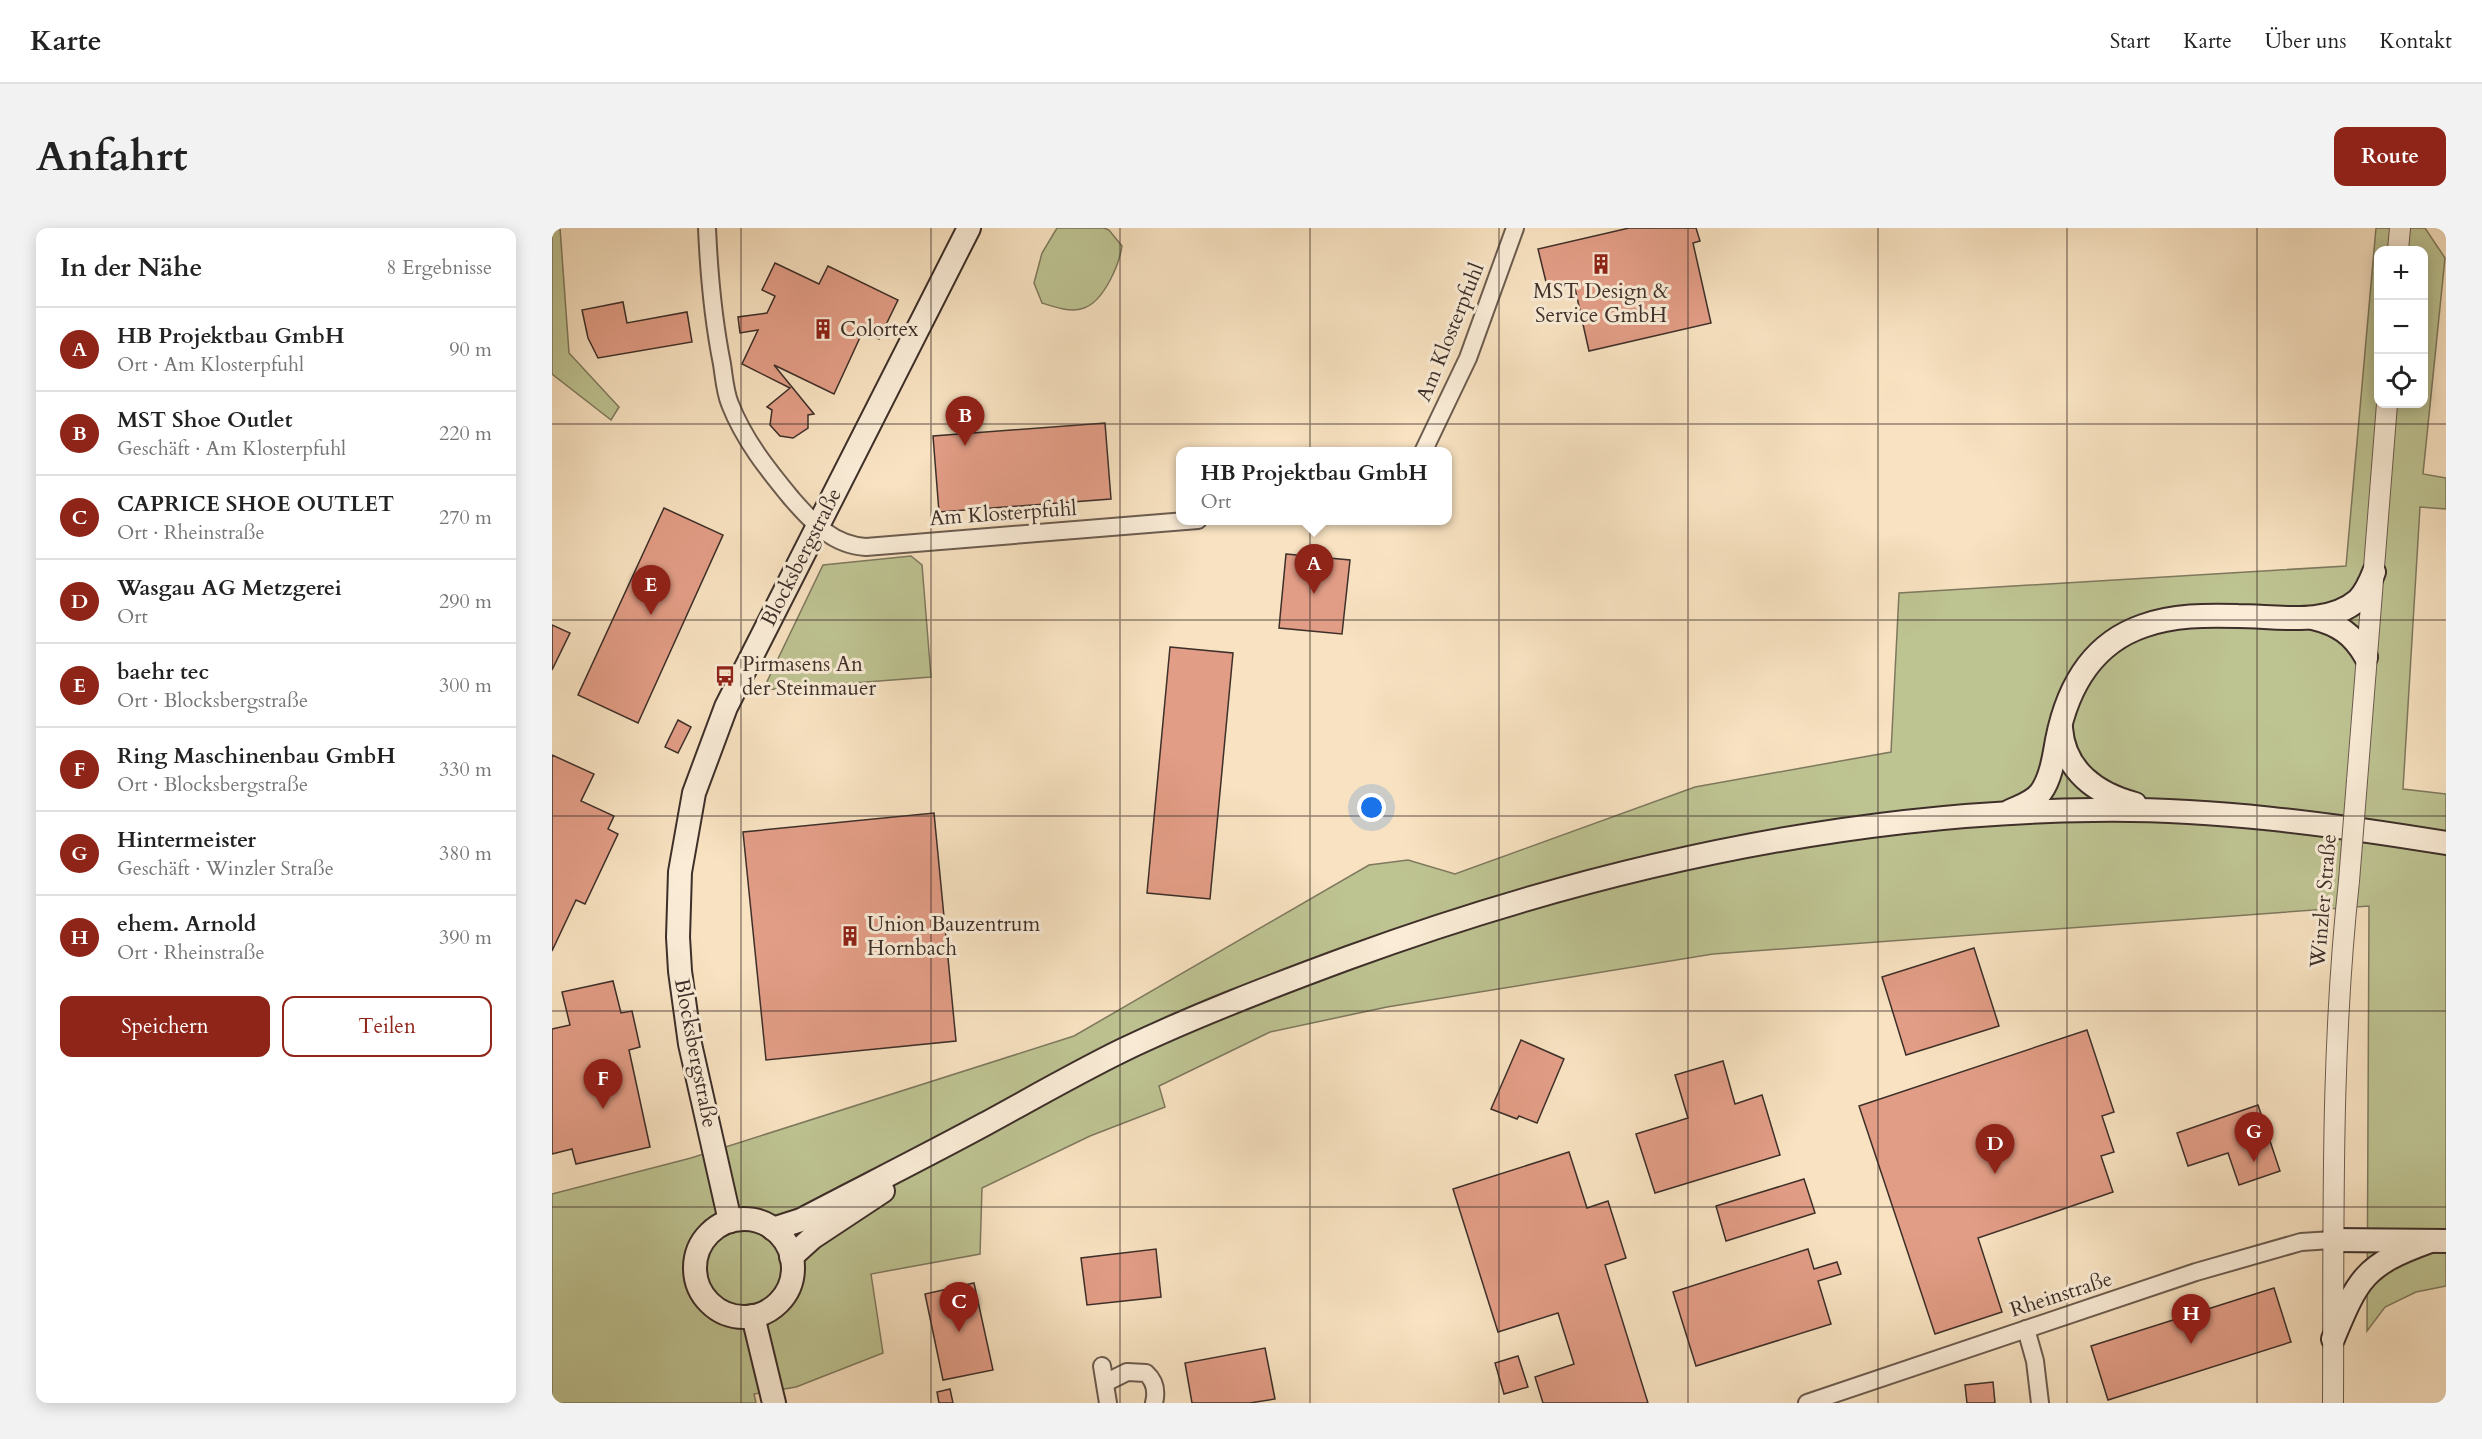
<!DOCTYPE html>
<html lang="de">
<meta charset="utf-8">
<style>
body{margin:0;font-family:Cardo,serif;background:#f2f2f2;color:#222}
.controls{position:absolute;right:18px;top:18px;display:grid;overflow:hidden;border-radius:12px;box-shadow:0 3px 15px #0003}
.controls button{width:54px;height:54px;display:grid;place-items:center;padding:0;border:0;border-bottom:2px solid #e0e0e0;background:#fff;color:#222;font:30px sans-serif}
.you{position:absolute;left:820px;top:580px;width:21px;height:21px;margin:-15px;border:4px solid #fff;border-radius:50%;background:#1a73e8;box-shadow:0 0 0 9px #1a73e833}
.badge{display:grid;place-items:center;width:39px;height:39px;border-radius:50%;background:#8f2418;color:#fff;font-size:20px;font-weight:700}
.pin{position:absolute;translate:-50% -50px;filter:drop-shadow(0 2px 3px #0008)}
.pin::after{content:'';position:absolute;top:32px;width:21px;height:18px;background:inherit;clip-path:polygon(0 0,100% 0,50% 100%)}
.popup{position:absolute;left:624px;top:219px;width:276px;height:78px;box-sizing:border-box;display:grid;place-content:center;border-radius:12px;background:#fff;filter:drop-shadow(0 2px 4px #0005);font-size:20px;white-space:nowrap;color:#767676}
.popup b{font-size:22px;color:#222}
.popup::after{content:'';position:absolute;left:50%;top:100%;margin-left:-12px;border:12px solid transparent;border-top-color:#fff}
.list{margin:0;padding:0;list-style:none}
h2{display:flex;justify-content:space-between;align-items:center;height:78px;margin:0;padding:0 24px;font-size:26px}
h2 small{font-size:20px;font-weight:400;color:#767676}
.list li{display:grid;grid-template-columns:39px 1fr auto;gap:18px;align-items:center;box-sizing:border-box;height:84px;padding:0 24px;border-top:2px solid #e0e0e0}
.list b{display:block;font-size:22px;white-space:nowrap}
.list p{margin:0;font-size:20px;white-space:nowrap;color:#767676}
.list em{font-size:20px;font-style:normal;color:#767676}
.actions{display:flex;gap:12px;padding:18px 24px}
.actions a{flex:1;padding:14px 0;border:2px solid #8f2418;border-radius:12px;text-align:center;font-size:21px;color:#8f2418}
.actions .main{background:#8f2418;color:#fff}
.icon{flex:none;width:33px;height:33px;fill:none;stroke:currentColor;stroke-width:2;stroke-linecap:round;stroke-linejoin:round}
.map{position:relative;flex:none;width:1894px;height:1175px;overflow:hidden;border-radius:12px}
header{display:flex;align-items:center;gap:36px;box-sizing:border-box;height:84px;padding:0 30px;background:#fff;border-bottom:2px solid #e0e0e0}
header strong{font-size:28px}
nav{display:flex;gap:33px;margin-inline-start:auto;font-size:21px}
.intro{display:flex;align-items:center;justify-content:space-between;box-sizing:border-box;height:144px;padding:0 36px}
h1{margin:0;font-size:42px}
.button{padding:15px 27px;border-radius:12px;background:#8f2418;color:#fff;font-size:21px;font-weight:700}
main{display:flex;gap:36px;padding:0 36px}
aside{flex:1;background:#fff;border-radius:12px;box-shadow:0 3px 15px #0003}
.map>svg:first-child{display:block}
.green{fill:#bec392;stroke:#7e795e;stroke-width:1.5;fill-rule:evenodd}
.building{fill:#e29d86;stroke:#3d2f29;stroke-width:1.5}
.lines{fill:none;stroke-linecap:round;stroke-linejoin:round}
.minor-casing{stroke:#6c5c4f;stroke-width:20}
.tertiary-casing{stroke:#6c5c4f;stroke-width:22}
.secondary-casing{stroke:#3d2f29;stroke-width:26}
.minor{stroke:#faecd7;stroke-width:16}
.tertiary{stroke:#faecd7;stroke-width:20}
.secondary{stroke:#faecd7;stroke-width:22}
.tertiary-bridge-casing{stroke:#6c5c4f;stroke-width:22;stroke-linecap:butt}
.tertiary-bridge{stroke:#faecd7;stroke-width:20}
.grid{fill:none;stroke:#3d2f29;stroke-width:1.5;stroke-opacity:0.55}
.labels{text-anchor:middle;stroke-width:6;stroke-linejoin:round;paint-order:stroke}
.poi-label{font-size:21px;fill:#3d2f29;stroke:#faecd7;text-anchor:start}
.street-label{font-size:21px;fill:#3d2f29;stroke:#faecd7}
</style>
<header>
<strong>Karte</strong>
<nav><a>Start</a><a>Karte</a><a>Über uns</a><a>Kontakt</a></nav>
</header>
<div class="intro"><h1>Anfahrt</h1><a class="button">Route</a></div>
<main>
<aside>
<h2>In der Nähe<small>8 Ergebnisse</small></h2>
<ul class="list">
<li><span class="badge">A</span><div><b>HB Projektbau GmbH</b><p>Ort · Am Klosterpfuhl</p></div><em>90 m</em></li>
<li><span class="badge">B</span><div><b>MST Shoe Outlet</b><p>Geschäft · Am Klosterpfuhl</p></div><em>220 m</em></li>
<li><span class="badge">C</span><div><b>CAPRICE SHOE OUTLET</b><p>Ort · Rheinstraße</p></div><em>270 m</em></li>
<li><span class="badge">D</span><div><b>Wasgau AG Metzgerei</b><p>Ort</p></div><em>290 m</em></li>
<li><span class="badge">E</span><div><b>baehr tec</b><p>Ort · Blocksbergstraße</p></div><em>300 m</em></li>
<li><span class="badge">F</span><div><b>Ring Maschinenbau GmbH</b><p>Ort · Blocksbergstraße</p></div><em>330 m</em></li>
<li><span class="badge">G</span><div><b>Hintermeister</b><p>Geschäft · Winzler Straße</p></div><em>380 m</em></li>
<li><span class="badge">H</span><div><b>ehem. Arnold</b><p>Ort · Rheinstraße</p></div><em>390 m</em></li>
</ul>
<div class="actions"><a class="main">Speichern</a><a>Teilen</a></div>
</aside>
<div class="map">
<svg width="1894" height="1175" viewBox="0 0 1894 1175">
<rect width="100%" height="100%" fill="#f8e2c1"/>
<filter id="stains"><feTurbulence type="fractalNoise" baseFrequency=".00333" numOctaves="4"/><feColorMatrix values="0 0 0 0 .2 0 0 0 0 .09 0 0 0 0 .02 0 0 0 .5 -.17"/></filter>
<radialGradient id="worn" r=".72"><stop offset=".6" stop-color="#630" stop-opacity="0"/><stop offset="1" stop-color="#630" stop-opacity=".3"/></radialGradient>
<g class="green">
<polygon points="0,0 8,0 17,125 67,179 59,192 0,146"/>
<path d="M505,0H552L557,2L570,18C567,37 552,73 532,80C519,85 502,79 490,75L482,55L490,25Z"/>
<path d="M1824,0H1873L1893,30L1871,246L1894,250V281L1868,279L1851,561L1894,566V1058L1864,1064L1833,1079L1815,1103L1817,678L1161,726L835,779L718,804L607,858L613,879L538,908L430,960L428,1026L319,1046L331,1125L244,1159L202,1166L204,1175H0V966L139,930L522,808L817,637L856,632L903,646L1143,559L1339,524L1347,365L1794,338ZM1826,22H1872V176H1826Z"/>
<polygon points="359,328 370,337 379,449 211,462 271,337"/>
</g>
<g class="building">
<polygon points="1077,0 1144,0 1148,13 1141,15 1159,95 1037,123 1022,56 996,62 986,21"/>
<polygon points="223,35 267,56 276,38 346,72 327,111 311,103 282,166 222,137 262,186 256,187 256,200 241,210 228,208 218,197 220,182 215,179 238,160 190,136 206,102 188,105 186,89 215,85 223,68 210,62"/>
<polygon points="71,74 75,95 135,84 140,114 46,130 36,110 30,82"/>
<polygon points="553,195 559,271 387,284 381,208"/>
<polygon points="112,280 171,307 86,495 26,467"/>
<polygon points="734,326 798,332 790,406 727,400"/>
<polygon points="0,397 18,405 0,442"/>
<polygon points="618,419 681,425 658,671 595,665"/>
<polygon points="126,492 139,499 126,525 113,519"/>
<polygon points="0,527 42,546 29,573 62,588 56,601 66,606 33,676 24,672 0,723"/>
<polygon points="382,585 404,813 214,832 191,604"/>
<polygon points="1422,720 1447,798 1354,827 1330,749"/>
<polygon points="61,753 69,785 80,783 88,819 77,822 98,919 24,936 20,921 0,926 0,801 18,797 10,764"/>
<polygon points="1535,802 1562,884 1550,888 1562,924 1549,928 1561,964 1426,1010 1450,1084 1383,1106 1307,878"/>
<polygon points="969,812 1012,831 985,895 967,888 965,891 939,881"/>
<polygon points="1171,833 1183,876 1210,867 1228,927 1103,965 1084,906 1136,890 1123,847"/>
<polygon points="1706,877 1728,943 1687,957 1676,925 1636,938 1625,905"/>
<polygon points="1017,924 1035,980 1056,973 1074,1030 1053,1037 1096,1175 991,1175 983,1149 1022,1136 1006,1085 946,1104 901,961"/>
<polygon points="1252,951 1263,985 1174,1013 1164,978"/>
<polygon points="604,1021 609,1069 535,1077 529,1030"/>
<polygon points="1256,1021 1262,1041 1285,1034 1289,1046 1266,1053 1279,1096 1144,1138 1121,1064"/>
<polygon points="422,1055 441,1142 391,1152 373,1066"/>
<polygon points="1722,1060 1739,1114 1556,1172 1539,1118"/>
<polygon points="713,1120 723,1171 698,1175 640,1175 633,1135"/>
<polygon points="966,1128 976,1159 952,1166 943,1135"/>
<polygon points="1441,1154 1443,1175 1415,1175 1413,1157"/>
<polygon points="398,1161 401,1175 387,1175 385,1164"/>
</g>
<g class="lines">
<g class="minor-casing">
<g id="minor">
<path d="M155,0C157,46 161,91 170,136C172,149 173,164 178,176C192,212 216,242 240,271C261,295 281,317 314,319L646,292"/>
<polyline points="871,224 916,130 963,0"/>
<polyline points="1474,1101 1483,1133 1488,1175"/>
<polyline points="550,1138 556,1175"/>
<path d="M553,1155L575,1144L594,1145C603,1153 605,1163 602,1175"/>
<polyline points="1255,1175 1644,1044 1749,1014 1780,1012"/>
</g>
</g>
<g class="tertiary-casing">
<g id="tertiary">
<polyline points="1846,22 1848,0"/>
<polyline points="1805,553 1835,176"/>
<path d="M1781,1175C1782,1001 1778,826 1797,653"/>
</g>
</g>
<g class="secondary-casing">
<g id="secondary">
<path d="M1761,390C1786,396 1801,406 1814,429"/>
<path d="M1509,500C1512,543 1545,566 1583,576"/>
<path d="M1458,583C1469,578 1482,574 1489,564C1499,550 1502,529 1505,512C1515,461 1539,416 1591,398C1621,387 1655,387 1686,388C1724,388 1775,399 1806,372C1814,364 1818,354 1822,344"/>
<circle cx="192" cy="1040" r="49"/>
<polyline points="178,993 138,816 128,743 126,709 128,644 142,565 174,479 417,0"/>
<path d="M221,1001L249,992C310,960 372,929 433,896C479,871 524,845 571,822C644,787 720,758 796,730C1034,643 1286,585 1541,582C1659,580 1777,596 1894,615"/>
<polyline points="1780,1012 1894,1013"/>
<polyline points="239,1029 260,1010 331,963"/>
<polyline points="201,1088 222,1175"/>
<path d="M1781,1111C1806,1051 1812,1037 1876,1014"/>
</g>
</g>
<use href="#minor" class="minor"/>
<use href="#tertiary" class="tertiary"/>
<use href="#secondary" class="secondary"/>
<g class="tertiary-bridge-casing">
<polyline id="tertiary-bridge" points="1797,653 1805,553"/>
</g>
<use href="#tertiary-bridge" class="tertiary-bridge"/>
</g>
<path class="grid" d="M189,0V1175M379,0V1175M568,0V1175M758,0V1175M947,0V1175M1136,0V1175M1326,0V1175M1515,0V1175M1705,0V1175M0,196H1894M0,392H1894M0,588H1894M0,783H1894M0,979H1894"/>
<defs>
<g id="building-bare" transform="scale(1.62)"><path d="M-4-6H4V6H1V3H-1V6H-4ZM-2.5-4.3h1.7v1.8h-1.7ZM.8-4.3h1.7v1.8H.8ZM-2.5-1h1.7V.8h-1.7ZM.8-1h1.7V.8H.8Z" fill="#8f2418" stroke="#faecd7" stroke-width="2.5" paint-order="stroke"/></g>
<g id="bus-bare" transform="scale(1.62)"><path d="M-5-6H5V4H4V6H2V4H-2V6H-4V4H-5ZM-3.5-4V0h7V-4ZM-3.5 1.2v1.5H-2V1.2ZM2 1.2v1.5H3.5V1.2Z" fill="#8f2418" stroke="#faecd7" stroke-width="2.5" paint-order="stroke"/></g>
</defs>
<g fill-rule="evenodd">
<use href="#building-bare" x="1049" y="36"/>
<use href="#building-bare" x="271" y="101"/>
<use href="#bus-bare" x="173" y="448"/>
<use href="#building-bare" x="298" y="708"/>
</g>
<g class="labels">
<g class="poi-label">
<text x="1049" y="70" text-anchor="middle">MST Design &amp;<tspan x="1049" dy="24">Service GmbH</tspan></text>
<text x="288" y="108">Colortex</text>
<text x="190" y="443">Pirmasens An<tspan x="190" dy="24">der Steinmauer</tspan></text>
<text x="315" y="703">Union Bauzentrum<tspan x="315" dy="24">Hornbach</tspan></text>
</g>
<g class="street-label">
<text transform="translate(898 104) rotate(-68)" y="7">Am Klosterpfuhl</text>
<text transform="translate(451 285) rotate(-4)" y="7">Am Klosterpfuhl</text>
<text transform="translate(249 329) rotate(-63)" y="7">Blocksbergstraße</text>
<text transform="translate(1771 673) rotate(-85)" y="7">Winzler Straße</text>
<text transform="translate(144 825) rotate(79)" y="7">Blocksbergstraße</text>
<text transform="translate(1509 1066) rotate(-18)" y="7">Rheinstraße</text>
</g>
</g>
<rect width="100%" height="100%" filter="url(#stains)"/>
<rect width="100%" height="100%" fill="url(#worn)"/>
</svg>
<div class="controls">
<button>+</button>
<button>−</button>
<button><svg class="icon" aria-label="locate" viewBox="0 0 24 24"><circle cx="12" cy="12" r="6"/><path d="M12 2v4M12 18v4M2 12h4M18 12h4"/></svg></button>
</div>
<div class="you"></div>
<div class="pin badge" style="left:762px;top:366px">A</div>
<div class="popup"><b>HB Projektbau GmbH</b>Ort</div>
<div class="pin badge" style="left:413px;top:218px">B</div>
<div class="pin badge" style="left:407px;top:1104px">C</div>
<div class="pin badge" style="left:1443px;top:946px">D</div>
<div class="pin badge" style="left:99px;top:387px">E</div>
<div class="pin badge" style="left:51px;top:881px">F</div>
<div class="pin badge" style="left:1702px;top:934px">G</div>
<div class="pin badge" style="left:1639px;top:1116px">H</div>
</div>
</main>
